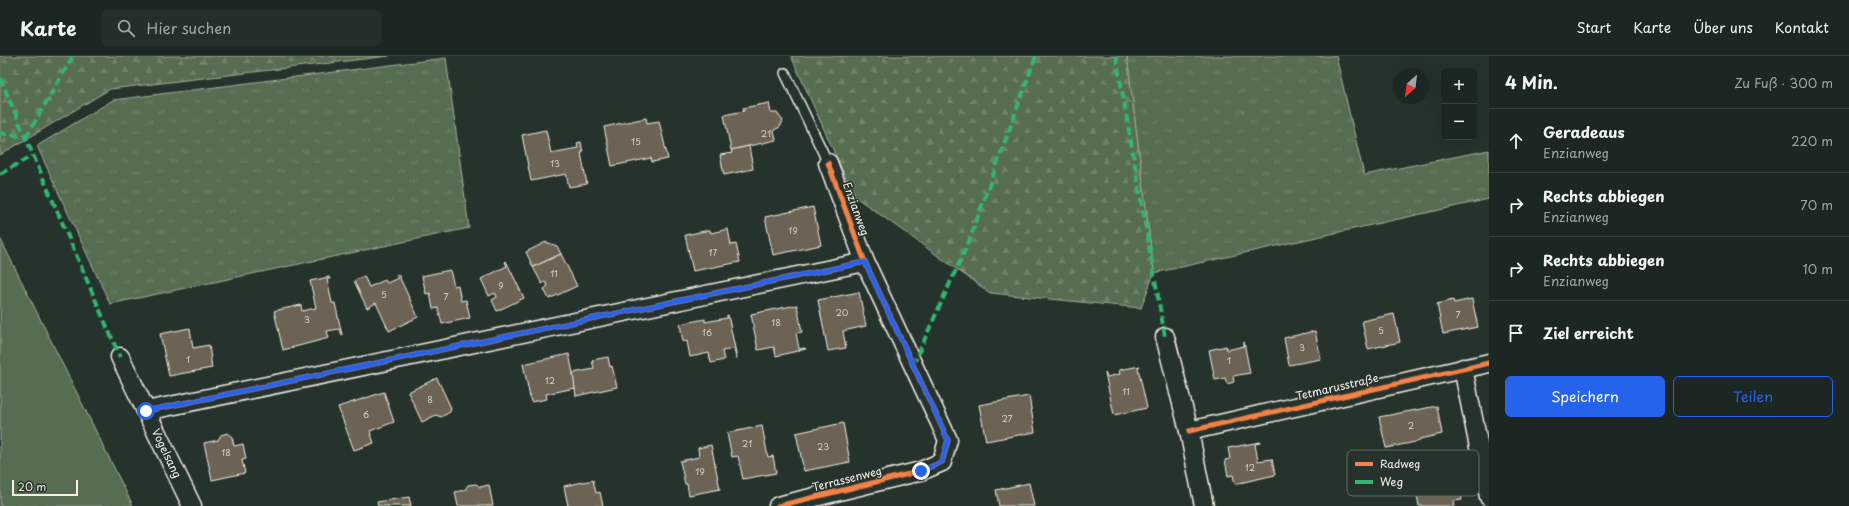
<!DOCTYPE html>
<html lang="de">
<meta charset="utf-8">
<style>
body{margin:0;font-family:"Playpen Sans",sans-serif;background:#252e2a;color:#f1f3f6}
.controls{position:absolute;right:12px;top:12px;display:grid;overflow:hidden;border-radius:6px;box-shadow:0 4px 16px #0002}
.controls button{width:36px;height:36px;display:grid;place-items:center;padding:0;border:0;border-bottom:1px solid #3a4340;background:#1c2622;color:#f1f3f6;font:20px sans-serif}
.compass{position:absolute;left:1393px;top:12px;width:36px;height:36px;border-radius:50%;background:#1c2622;box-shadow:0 4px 16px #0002;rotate:208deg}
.scale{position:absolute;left:12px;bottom:10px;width:66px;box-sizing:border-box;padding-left:4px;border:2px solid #f4f1e8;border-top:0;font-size:11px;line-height:14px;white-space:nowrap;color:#f4f1e8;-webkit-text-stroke:3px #26332d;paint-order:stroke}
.stop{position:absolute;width:12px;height:12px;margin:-9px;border:3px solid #2563eb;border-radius:50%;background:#fff}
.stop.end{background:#2563eb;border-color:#fff;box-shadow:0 1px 4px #0008}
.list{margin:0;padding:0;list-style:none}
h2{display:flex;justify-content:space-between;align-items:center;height:52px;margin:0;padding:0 16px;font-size:17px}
h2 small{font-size:13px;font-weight:400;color:#a0a5a5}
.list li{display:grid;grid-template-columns:26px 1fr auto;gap:12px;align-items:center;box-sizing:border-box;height:64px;padding:0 16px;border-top:1px solid #3a4340}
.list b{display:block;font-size:15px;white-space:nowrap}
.list p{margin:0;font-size:13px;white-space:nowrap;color:#a0a5a5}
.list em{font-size:13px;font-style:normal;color:#a0a5a5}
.actions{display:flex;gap:8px;padding:12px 16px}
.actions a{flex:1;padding:9px 0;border:1px solid #2563eb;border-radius:6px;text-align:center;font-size:14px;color:#2563eb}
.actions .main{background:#2563eb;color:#fff}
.icon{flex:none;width:22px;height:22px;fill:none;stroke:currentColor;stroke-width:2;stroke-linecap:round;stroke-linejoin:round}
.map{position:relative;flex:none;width:1489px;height:450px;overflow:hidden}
header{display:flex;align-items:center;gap:24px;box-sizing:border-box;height:56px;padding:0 20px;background:#1c2622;border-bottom:1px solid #3a4340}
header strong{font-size:19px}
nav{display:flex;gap:22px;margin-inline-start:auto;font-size:14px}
.search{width:280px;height:36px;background:#252e2a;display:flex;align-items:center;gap:10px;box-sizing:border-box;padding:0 14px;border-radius:6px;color:#a0a5a5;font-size:15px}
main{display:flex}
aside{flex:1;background:#1c2622}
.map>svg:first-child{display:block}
.grass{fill:url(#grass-tufts);stroke:#a6af9c}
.forest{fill:url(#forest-firs);stroke:#a6af9c}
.pitch{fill:#576d51;stroke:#a6af9c}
.building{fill:#6d6455;stroke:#f4f1e8}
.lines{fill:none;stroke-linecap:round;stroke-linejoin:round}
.lane-casing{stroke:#f4f1e8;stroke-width:12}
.street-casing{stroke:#f4f1e8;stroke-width:21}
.lane{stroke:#26332d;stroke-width:9}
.street{stroke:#26332d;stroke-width:18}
.quiet{stroke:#33b770;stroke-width:4;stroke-dasharray:8 4;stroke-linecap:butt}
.cycleway-casing{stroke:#26332d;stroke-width:8}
.cycleway{stroke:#f48246;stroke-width:5}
.route{stroke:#2563eb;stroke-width:5}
.labels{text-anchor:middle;stroke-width:3;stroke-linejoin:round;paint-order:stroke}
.number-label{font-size:9px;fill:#d2cec3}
.street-label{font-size:11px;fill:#f4f1e8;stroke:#26332d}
.key{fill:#26332d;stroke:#646c65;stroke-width:1}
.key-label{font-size:11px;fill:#f4f1e8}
</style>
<header>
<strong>Karte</strong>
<div class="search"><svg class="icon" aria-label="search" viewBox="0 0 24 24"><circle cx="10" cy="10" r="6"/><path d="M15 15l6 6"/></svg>Hier suchen</div>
<nav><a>Start</a><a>Karte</a><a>Über uns</a><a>Kontakt</a></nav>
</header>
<main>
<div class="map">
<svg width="1489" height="450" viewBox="0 0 1489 450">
<defs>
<pattern id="grass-tufts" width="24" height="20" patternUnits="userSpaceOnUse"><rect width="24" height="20" fill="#576d51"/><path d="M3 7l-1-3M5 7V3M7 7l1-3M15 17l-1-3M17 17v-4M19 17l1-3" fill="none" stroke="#70826a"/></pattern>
<pattern id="forest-firs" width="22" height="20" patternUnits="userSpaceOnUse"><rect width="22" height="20" fill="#576d51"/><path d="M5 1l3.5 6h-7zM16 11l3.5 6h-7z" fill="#70826a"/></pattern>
</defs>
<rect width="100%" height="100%" fill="#26332d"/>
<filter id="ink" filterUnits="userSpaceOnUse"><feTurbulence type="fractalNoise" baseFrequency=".025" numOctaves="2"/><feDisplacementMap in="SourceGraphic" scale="8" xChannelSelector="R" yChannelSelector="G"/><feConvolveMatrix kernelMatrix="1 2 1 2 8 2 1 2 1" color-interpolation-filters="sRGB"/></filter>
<g filter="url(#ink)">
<g class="grass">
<polygon points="1127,0 1336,0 1364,119 1489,94 1489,143 1154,217"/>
<polygon points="446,2 469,172 110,248 37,90 113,44"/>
</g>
<g class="forest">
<polygon points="0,0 389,0 110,33 0,99"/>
<polygon points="791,0 1127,0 1154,217 1141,252 990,237 854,140"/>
</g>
<polygon class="pitch" points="0,182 133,450 0,450"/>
<g class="building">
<polygon points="769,47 771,57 777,57 783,65 780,71 774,74 776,84 731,94 724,59 744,55 743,52"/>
<polygon points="646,62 647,67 659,65 668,103 652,106 651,102 612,110 604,71"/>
<polygon points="546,74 551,97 578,92 577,87 581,86 583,97 581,97 587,128 569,131 566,118 531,125 522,79"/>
<polygon points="749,90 753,113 724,119 720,99 732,97 731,94"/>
<polygon points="813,151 821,189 773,199 765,161"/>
<polygon points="728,173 731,189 736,188 740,206 693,215 685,179 710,174 711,177"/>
<polygon points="546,186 557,190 561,198 533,211 526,196"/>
<polygon points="561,198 577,230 549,243 544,233 548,230 545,226 542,228 533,211"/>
<polygon points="506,205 524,242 497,255 492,244 497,241 495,237 489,240 481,223 507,210 505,206"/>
<polygon points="450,214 454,230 458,229 461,245 466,244 470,262 442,268 438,252 433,253 430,237 426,238 422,220"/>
<polygon points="398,218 418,261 389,275 376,247 367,252 354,225 364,220 369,231 385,224 387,227 398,222 396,219"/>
<polygon points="329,221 330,223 327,223 332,247 335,247 342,279 339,273 327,275 329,282 283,294 274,255 301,249 302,255 316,252 310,225"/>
<polygon points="859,236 866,270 843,275 846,292 828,295 818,244"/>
<polygon points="1472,243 1478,271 1443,278 1437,248 1453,244 1454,247"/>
<polygon points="797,249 802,276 796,277 799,293 805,292 806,293 776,300 774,291 758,294 751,258"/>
<polygon points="1394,258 1400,286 1368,293 1362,265"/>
<polygon points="727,259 728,259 737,302 736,302 734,293 722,295 724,304 711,307 709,297 690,301 687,285 683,286 680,268 705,263 705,266 727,262"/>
<polygon points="190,272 193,292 209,289 212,312 169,320 160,278"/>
<polygon points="1315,275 1321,303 1289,309 1284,282"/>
<polygon points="1244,286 1250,317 1233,320 1234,326 1227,328 1225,322 1215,324 1209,294 1226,290 1227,294 1244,290"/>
<polygon points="569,298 577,337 575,332 546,338 547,343 531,346 523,308"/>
<polygon points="608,301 610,311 612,310 617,331 576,340 573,317 594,313 592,304"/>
<polygon points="1140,310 1138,312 1147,352 1114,359 1105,317 1107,321 1120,318 1119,314"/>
<polygon points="437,322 451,352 450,356 441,361 436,359 422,366 408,336"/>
<polygon points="384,336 394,366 370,375 374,387 354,394 338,351"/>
<polygon points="1029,340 1035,376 986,385 979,349"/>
<polygon points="1437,350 1442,378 1420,383 1420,385 1386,392 1379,361"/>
<polygon points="843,367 850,406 804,415 796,377"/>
<polygon points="762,370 768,401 773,400 776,417 743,423 738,400 732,401 727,377"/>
<polygon points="227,377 232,381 234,390 243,388 246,403 242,404 245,417 212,424 204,387 218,384 221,379"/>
<polygon points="1260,386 1260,387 1255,388 1258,405 1272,403 1275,419 1235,428 1233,419 1228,420 1225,404 1230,403 1228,392"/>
<polygon points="711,389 720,433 689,439 687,428 685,428 680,405 699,401 698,392"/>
<polygon points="1448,422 1449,428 1458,426 1462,444 1453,445 1454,450 1419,450 1415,428"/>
<polygon points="593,424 596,437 600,436 603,450 568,450 564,430"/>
<polygon points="1029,427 1034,450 999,450 996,434"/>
<polygon points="476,428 480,431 489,429 493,450 458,450 455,436 465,434 468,429"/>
<polygon points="409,441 411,450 378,450 377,446"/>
</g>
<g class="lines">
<g class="lane-casing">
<polyline id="lane" points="785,17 828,107"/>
</g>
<g class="street-casing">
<g id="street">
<polyline points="1165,281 1189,375 1204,450"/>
<path id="s1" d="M120,301L192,450"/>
<polyline points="1463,312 1489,441"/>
<polyline points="146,355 865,206"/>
<polyline points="1189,375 1489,307"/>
<polyline points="778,450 921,415 942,406 948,384 865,206 828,107"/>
</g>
</g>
<use href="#lane" class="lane"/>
<use href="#street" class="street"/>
<g class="quiet">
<polyline points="1116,0 1165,281"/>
<polyline points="0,22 120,301"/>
<polyline points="0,77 26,81"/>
<polyline points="26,81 73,0"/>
<polyline points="0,118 32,100"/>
<polyline points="913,309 969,185 1036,0"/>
</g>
<g class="cycleway-casing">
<g id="cycleway">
<polyline points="146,355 865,206"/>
<polyline points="1189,375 1489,307"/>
<polyline points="778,450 921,415 942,406 948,384 865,206 828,107"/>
</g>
</g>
<use href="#cycleway" class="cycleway"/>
</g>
</g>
<g class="lines" filter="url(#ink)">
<polyline class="route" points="146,355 865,206 948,384 942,406 921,415"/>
</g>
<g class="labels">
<g class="number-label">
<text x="766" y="81">21</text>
<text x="636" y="89">15</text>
<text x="555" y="111">13</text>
<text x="793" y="178">19</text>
<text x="713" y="200">17</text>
<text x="554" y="221">11</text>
<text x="501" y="233">9</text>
<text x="384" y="242">5</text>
<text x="446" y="244">7</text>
<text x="842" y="260">20</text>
<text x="1458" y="262">7</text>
<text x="307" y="267">3</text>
<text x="776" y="270">18</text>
<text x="1381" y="278">5</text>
<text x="707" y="280">16</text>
<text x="1302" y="295">3</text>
<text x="188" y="307">1</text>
<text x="1229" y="308">1</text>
<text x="550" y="328">12</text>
<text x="1126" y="339">11</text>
<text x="430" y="347">8</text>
<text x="366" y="362">6</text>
<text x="1007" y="366">27</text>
<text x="1411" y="373">2</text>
<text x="747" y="391">21</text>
<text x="823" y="394">23</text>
<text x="226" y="400">18</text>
<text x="1250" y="415">12</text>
<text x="700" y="419">19</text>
</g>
<g class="street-label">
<text transform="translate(856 153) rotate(70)" y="4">Enzianweg</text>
<text transform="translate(1337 331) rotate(-13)" y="4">Tetmarusstraße</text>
<text dy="4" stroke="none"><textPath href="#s1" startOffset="107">Vogelsang</textPath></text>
<text transform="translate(847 423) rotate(-14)" y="4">Terrassenweg</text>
</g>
</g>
<rect x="1347" y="394" width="132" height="46" rx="6" class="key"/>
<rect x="1355" y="406" width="18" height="4" fill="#f48246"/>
<rect x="1355" y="424" width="18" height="4" fill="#33b770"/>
<g class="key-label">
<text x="1380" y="412">Radweg</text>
<text x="1380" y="430">Weg</text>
</g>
</svg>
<div class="controls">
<button>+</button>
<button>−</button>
</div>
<svg class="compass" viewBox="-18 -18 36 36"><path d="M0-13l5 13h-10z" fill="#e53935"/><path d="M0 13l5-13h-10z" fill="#a0a5a5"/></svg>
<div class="scale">20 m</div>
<div class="stop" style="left:146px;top:355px"></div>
<div class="stop end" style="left:921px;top:415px"></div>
</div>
<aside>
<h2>4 Min.<small>Zu Fuß · 300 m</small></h2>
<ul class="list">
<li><svg class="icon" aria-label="ahead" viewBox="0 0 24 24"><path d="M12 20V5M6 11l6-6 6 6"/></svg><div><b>Geradeaus</b><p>Enzianweg</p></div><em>220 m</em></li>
<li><svg class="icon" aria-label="right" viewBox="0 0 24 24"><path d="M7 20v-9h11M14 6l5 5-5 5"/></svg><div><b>Rechts abbiegen</b><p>Enzianweg</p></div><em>70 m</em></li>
<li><svg class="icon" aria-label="right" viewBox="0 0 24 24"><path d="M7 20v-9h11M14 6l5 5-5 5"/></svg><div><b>Rechts abbiegen</b><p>Enzianweg</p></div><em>10 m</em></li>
<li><svg class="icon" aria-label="arrive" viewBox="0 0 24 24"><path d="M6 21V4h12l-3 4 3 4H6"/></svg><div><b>Ziel erreicht</b></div></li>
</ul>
<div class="actions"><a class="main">Speichern</a><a>Teilen</a></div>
</aside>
</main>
